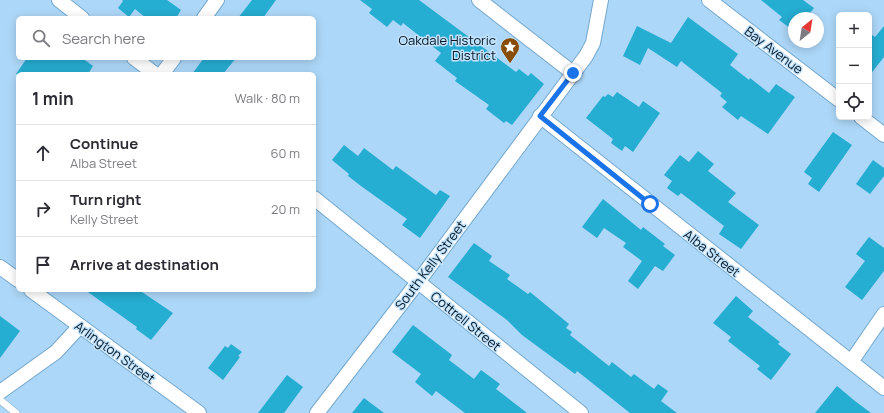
<!DOCTYPE html>
<meta charset="utf-8">
<style>
body{margin:0;font-family:Manrope,sans-serif;background:#f2f2f3;color:#2b2b33}
.controls{position:absolute;right:12px;top:12px;display:grid;overflow:hidden;border-radius:6px;box-shadow:0 2px 10px #0003}
.controls button{width:36px;height:36px;display:grid;place-items:center;padding:0;border:0;border-bottom:1px solid #e1e1e2;background:#fff;color:#2b2b33;font:20px sans-serif}
.compass{position:absolute;left:788px;top:12px;width:36px;height:36px;border-radius:50%;background:#fff;box-shadow:0 2px 10px #0003;rotate:30deg}
.stop{position:absolute;width:12px;height:12px;margin:-9px;border:3px solid #1a73e8;border-radius:50%;background:#fff}
.stop.end{background:#1a73e8;border-color:#fff;box-shadow:0 1px 4px #0008}
.list{margin:0;padding:0;list-style:none}
h2{display:flex;justify-content:space-between;align-items:center;height:52px;margin:0;padding:0 16px;font-size:17px}
h2 small{font-size:13px;font-weight:400;color:#7c7c81}
.list li{display:grid;grid-template-columns:26px 1fr auto;gap:12px;align-items:center;box-sizing:border-box;height:56px;padding:0 16px;border-top:1px solid #e1e1e2}
.list b{display:block;font-size:15px;white-space:nowrap}
.list p{margin:0;font-size:13px;white-space:nowrap;color:#7c7c81}
.list em{font-size:13px;font-style:normal;color:#7c7c81}
.icon{flex:none;width:22px;height:22px;fill:none;stroke:currentColor;stroke-width:2;stroke-linecap:round;stroke-linejoin:round}
.map{position:relative;flex:none;width:884px;height:413px;overflow:hidden}
.search{position:absolute;background:#fff;box-shadow:0 2px 10px #0003;left:16px;top:16px;width:300px;height:44px;display:flex;align-items:center;gap:10px;box-sizing:border-box;padding:0 14px;border-radius:6px;color:#7c7c81;font-size:15px}
.panel{position:absolute;background:#fff;box-shadow:0 2px 10px #0003;left:16px;top:72px;width:300px;height:220px;border-radius:6px}
.map>svg:first-child{display:block}
.building{fill:#25add2}
.lines{fill:none;stroke-linecap:round;stroke-linejoin:round}
.service-casing{stroke:#74a8cf;stroke-width:8}
.minor-casing{stroke:#74a8cf;stroke-width:16}
.service{stroke:#fff;stroke-width:7}
.minor{stroke:#fff;stroke-width:14}
.route{stroke:#1a73e8;stroke-width:5}
.labels{text-anchor:middle;stroke-width:3;stroke-linejoin:round;paint-order:stroke}
.poi-label{font-size:13px;fill:#021624;stroke:#c3e3fc;text-anchor:end}
.street-label{font-size:13px;fill:#021624;stroke:#c3e3fc}
</style>
<div class="map">
<svg width="884" height="413" viewBox="0 0 884 413">
<rect width="100%" height="100%" fill="#add7f8"/>
<g class="building">
<polygon points="122,0 167,0 181,10 176,18 146,18 135,9 129,17 118,8 123,1"/>
<polygon points="252,0 276,0 263,18 238,18"/>
<polygon points="360,0 419,0 516,72 519,69 528,76 531,73 544,84 512,125 506,121 504,123 486,109 489,105 455,81 457,78 435,61 441,53 403,23 401,26 393,20 387,27 369,13 372,9"/>
<polygon points="761,0 803,0 814,8 806,18 794,18 794,31 779,20 782,17"/>
<polygon points="688,17 738,54 730,65 749,80 750,78 769,93 776,84 795,97 768,134 741,116 738,120 722,107 727,102 720,96 722,93 681,61 677,67 648,48 640,65 623,56 637,26 671,43"/>
<polygon points="884,26 884,57 869,76 869,33 875,37"/>
<polygon points="27,58 82,58 93,66 88,74 16,74"/>
<polygon points="204,58 236,58 223,74 192,74"/>
<polygon points="617,92 639,107 643,101 660,113 633,152 625,146 622,151 611,143 613,139 586,118 603,96 605,97 608,94 613,97"/>
<polygon points="833,132 852,145 819,192 808,184 812,178 804,172"/>
<polygon points="344,145 358,156 364,148 393,170 396,166 436,195 440,190 450,196 420,238 402,225 407,219 361,186 348,176 349,174 332,160"/>
<polygon points="698,151 714,164 708,171 736,193 728,202 759,225 741,249 719,234 724,226 681,193 678,196 667,188 672,181 664,175 680,155 689,162"/>
<polygon points="873,160 884,168 884,176 870,194 856,184"/>
<polygon points="603,199 641,230 643,227 665,244 663,246 675,255 663,271 655,266 638,289 628,281 642,261 623,247 626,243 604,228 597,238 582,227"/>
<polygon points="869,237 884,248 884,271 862,300 845,287 865,261 856,254"/>
<polygon points="474,243 492,256 489,261 510,275 507,279 528,294 530,292 569,324 566,328 572,332 570,335 609,366 612,362 631,377 634,374 654,389 658,384 668,391 661,401 677,413 630,413 577,371 575,374 522,335 507,320 448,277"/>
<polygon points="85,290 139,290 173,313 151,340 136,329 137,327"/>
<polygon points="736,296 753,311 748,317 780,342 778,344 791,354 771,380 757,369 760,366 728,341 731,337 713,323"/>
<polygon points="0,316 20,331 0,358"/>
<polygon points="413,325 452,355 449,360 474,379 481,370 500,384 496,389 527,413 465,413 436,391 432,396 415,382 421,374 392,352"/>
<polygon points="231,344 242,352 238,356 240,357 223,380 208,368 225,346 228,348"/>
<polygon points="287,375 303,387 284,413 258,413"/>
<polygon points="837,386 855,401 871,413 815,413"/>
<polygon points="364,398 384,413 352,413"/>
</g>
<g class="lines">
<g class="service-casing">
<polyline id="service" points="0,400 16,413"/>
</g>
<g class="minor-casing">
<g id="minor">
<polyline points="59,0 82,18"/>
<polyline points="479,0 573,73"/>
<polyline points="709,0 839,100"/>
<polyline points="204,18 217,0"/>
<polyline points="134,58 155,74"/>
<polyline points="162,74 174,58"/>
<polyline points="540,116 884,388"/>
<polyline points="861,117 884,135"/>
<polyline points="314,198 581,413"/>
<polyline points="0,267 18,280"/>
<polyline points="31,290 199,413"/>
<polyline points="851,362 884,314"/>
<polyline points="0,392 56,352 80,326"/>
<polyline points="317,413 418,282 586,56 593,43 601,0"/>
</g>
</g>
<use href="#service" class="service"/>
<use href="#minor" class="minor"/>
</g>
<g class="lines">
<polyline class="route" points="573,73 540,116 650,204"/>
</g>
<defs>
<g id="sight-pin" transform="scale(1)"><path d="M0 17L-7.5 6A9.5 9.5 0 1 1 7.5 6Z" fill="#874c05" stroke="#c3e3fc"/><path d="M0-6L1.8-2.2L6-1.7L2.9 1.2L3.7 5.4L0 3.3L-3.7 5.4L-2.9 1.2L-6-1.7L-1.8-2.2Z" fill="#fff"/></g>
</defs>
<g fill-rule="evenodd">
<use href="#sight-pin" x="510" y="47"/>
</g>
<g class="labels">
<g class="poi-label">
<text x="496" y="45">Oakdale Historic<tspan x="496" dy="15">District</tspan></text>
</g>
<g class="street-label">
<text transform="translate(774 50) rotate(37)" y="5">Bay Avenue</text>
<text transform="translate(712 253) rotate(38)" y="5">Alba Street</text>
<text transform="translate(430 265) rotate(-53)" y="5">South Kelly Street</text>
<text transform="translate(466 321) rotate(39)" y="5">Cottrell Street</text>
<text transform="translate(115 352) rotate(36)" y="5">Arlington Street</text>
</g>
</g>
</svg>
<div class="controls">
<button>+</button>
<button>−</button>
<button><svg class="icon" aria-label="locate" viewBox="0 0 24 24"><circle cx="12" cy="12" r="6"/><path d="M12 2v4M12 18v4M2 12h4M18 12h4"/></svg></button>
</div>
<svg class="compass" viewBox="-18 -18 36 36"><path d="M0-13l5 13h-10z" fill="#e53935"/><path d="M0 13l5-13h-10z" fill="#7c7c81"/></svg>
<div class="stop" style="left:650px;top:204px"></div>
<div class="stop end" style="left:573px;top:73px"></div>
<div class="search"><svg class="icon" aria-label="search" viewBox="0 0 24 24"><circle cx="10" cy="10" r="6"/><path d="M15 15l6 6"/></svg>Search here</div>
<section class="panel">
<h2>1 min<small>Walk · 80 m</small></h2>
<ul class="list">
<li><svg class="icon" aria-label="ahead" viewBox="0 0 24 24"><path d="M12 20V5M6 11l6-6 6 6"/></svg><div><b>Continue</b><p>Alba Street</p></div><em>60 m</em></li>
<li><svg class="icon" aria-label="right" viewBox="0 0 24 24"><path d="M7 20v-9h11M14 6l5 5-5 5"/></svg><div><b>Turn right</b><p>Kelly Street</p></div><em>20 m</em></li>
<li><svg class="icon" aria-label="arrive" viewBox="0 0 24 24"><path d="M6 21V4h12l-3 4 3 4H6"/></svg><div><b>Arrive at destination</b></div></li>
</ul>
</section>
</div>
